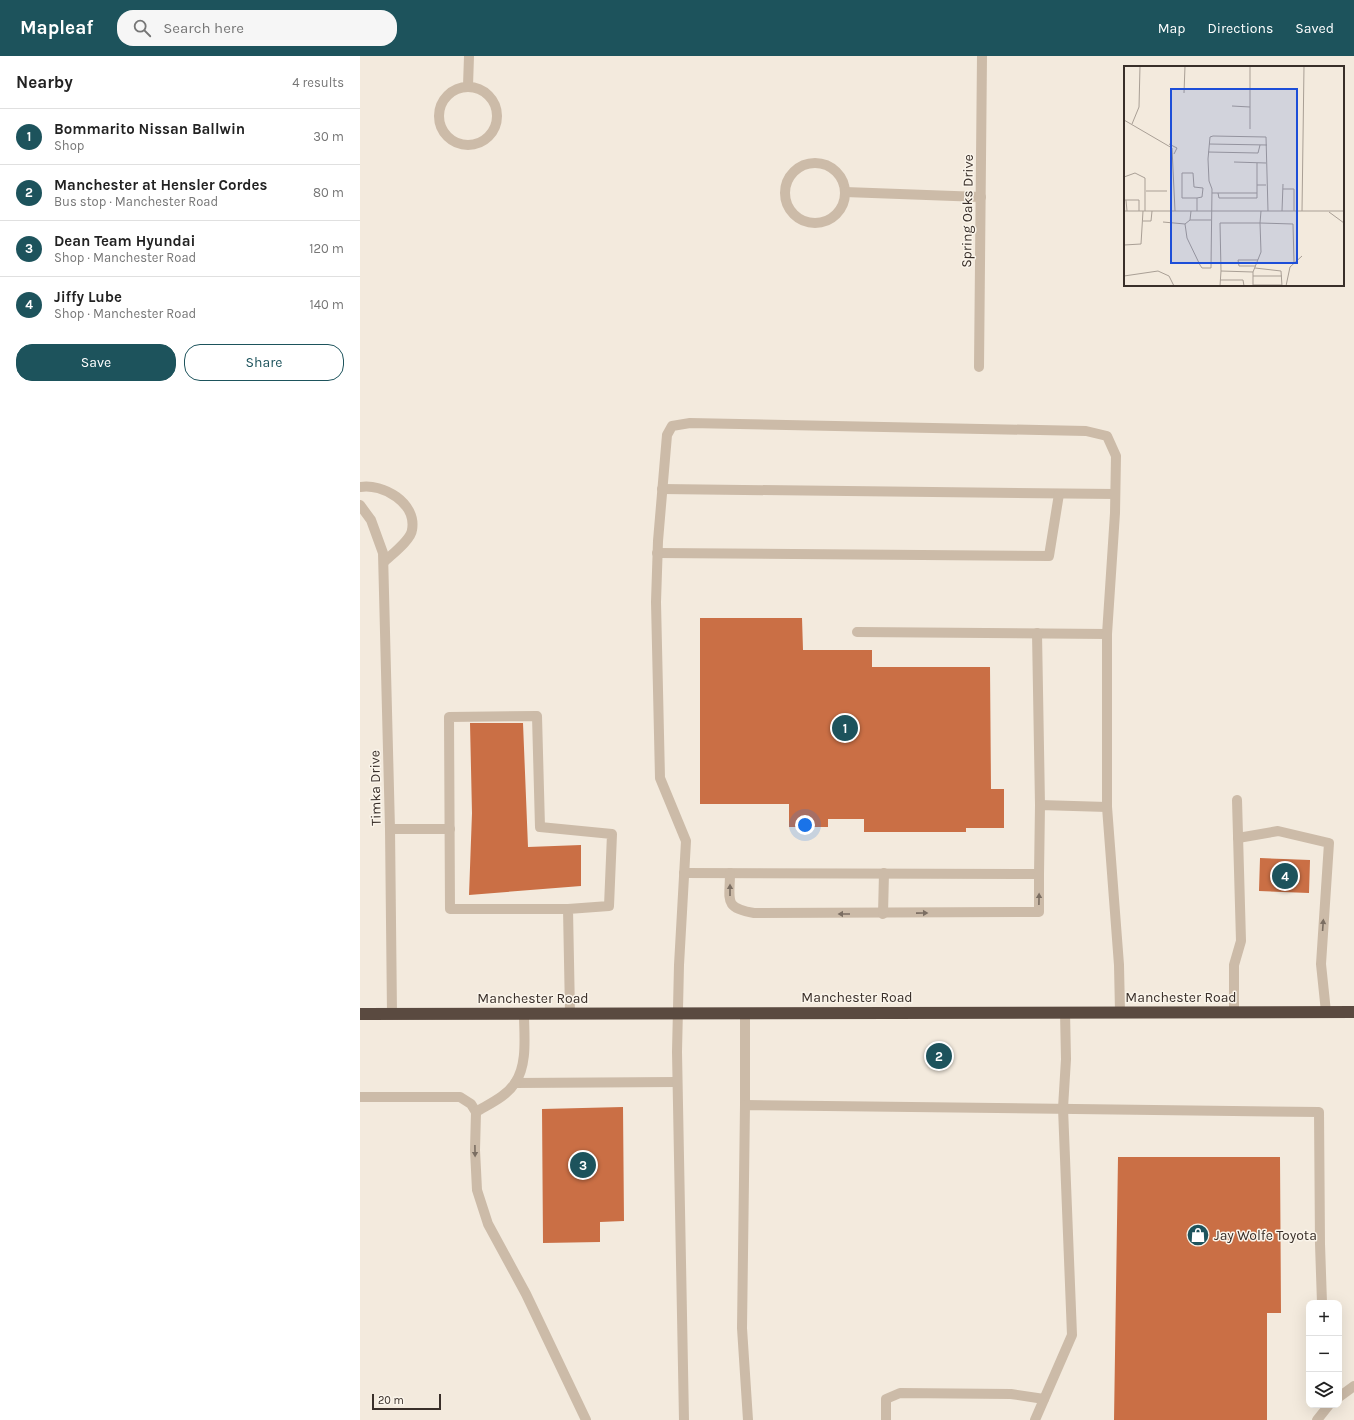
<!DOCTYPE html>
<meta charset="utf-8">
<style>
body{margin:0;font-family:Karla,sans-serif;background:#f6f6f6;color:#222}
.controls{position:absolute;right:12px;bottom:12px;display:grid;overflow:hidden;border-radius:8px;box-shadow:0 4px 16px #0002}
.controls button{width:36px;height:36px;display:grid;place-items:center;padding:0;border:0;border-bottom:1px solid #e0e0e0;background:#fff;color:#222;font:20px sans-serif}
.scale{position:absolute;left:12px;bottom:10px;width:69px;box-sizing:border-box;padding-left:4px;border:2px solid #392f29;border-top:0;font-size:11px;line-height:14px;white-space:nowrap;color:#392f29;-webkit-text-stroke:3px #faf4ea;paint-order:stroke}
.you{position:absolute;left:445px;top:769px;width:14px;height:14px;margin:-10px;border:3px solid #fff;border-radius:50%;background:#1a73e8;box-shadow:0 0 0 6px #1a73e833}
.badge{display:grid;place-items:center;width:26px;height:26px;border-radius:50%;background:#1d535c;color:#fff;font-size:13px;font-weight:700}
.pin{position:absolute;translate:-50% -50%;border:2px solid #fff;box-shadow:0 1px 4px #0006}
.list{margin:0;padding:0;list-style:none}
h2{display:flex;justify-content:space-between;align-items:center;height:52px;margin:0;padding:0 16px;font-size:17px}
h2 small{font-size:13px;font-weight:400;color:#767676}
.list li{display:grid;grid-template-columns:26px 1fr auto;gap:12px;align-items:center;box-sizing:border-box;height:56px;padding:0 16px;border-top:1px solid #e0e0e0}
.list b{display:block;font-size:15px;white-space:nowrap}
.list p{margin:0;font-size:13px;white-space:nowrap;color:#767676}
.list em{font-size:13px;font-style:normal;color:#767676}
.actions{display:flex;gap:8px;padding:12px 16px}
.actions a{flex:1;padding:9px 0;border:1px solid #1d535c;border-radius:16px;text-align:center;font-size:14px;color:#1d535c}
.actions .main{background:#1d535c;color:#fff}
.icon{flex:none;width:22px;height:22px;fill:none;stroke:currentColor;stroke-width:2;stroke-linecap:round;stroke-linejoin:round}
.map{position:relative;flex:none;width:994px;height:1364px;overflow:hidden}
header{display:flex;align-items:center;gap:24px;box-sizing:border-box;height:56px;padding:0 20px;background:#1d535c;color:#fff}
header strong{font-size:19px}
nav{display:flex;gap:22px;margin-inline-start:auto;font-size:14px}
.search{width:280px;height:36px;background:#f6f6f6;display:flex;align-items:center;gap:10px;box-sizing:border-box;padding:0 14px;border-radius:16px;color:#767676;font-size:15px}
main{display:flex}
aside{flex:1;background:#fff}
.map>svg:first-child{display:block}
.building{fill:#ca6f45}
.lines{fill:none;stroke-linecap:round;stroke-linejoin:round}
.minor{stroke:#ccbba8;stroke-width:10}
.highway{stroke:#5a4a40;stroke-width:12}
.oneway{fill:#7b6e62}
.labels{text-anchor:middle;stroke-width:3;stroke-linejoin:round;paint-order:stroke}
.street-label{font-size:14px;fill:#392f29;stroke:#faf4ea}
.poi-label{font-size:14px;fill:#392f29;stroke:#faf4ea;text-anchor:start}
.inset-road{fill:none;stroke:#a99f95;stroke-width:1}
.view{fill:#1d4ed8;fill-opacity:0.15;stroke:#1d4ed8;stroke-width:2}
.inset-edge{fill:none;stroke:#392f29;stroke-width:2}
</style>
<header>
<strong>Mapleaf</strong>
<div class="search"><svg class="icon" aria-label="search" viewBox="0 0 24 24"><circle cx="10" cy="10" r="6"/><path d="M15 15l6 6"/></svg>Search here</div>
<nav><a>Map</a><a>Directions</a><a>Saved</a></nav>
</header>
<main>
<aside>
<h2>Nearby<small>4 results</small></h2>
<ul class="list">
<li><span class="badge">1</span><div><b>Bommarito Nissan Ballwin</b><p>Shop</p></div><em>30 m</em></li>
<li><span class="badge">2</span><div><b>Manchester at Hensler Cordes</b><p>Bus stop · Manchester Road</p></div><em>80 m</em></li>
<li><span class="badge">3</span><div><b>Dean Team Hyundai</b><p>Shop · Manchester Road</p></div><em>120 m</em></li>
<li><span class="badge">4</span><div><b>Jiffy Lube</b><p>Shop · Manchester Road</p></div><em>140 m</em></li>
</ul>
<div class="actions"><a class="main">Save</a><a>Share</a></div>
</aside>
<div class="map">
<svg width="994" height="1364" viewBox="0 0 994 1364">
<rect width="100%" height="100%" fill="#f3eadd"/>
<g class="building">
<polygon points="340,562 442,562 443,594 512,594 512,611 630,611 631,733 644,733 644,772 606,772 606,776 504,776 504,763 468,763 468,771 429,771 429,748 340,748"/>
<polygon points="110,667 163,667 168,791 221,789 221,830 109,839 112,757"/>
<polygon points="900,802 950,804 949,837 899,835"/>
<polygon points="263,1051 264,1165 240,1166 240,1186 183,1187 182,1053"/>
<polygon points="758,1101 920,1101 921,1257 907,1257 907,1364 754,1364"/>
</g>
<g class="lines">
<g class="minor">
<polyline points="108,30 109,0"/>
<circle cx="108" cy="60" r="29"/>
<circle cx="455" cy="137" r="30"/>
<polyline points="485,136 621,141"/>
<polyline points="619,311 622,0"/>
<path d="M0,431C23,427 57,447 52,474C51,484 31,499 24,506"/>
<polyline points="302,433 755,438"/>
<polyline points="0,449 11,464 23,497 30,773 32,958"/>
<polyline points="297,497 689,500 699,438"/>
<polyline points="497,576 747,578"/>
<polyline points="677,577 680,749"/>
<polyline points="30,773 90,773"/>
<polyline points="878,782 918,775 969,787 961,908 966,956"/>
<polyline points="324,817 679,818 680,749 747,751"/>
<path d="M370,817C370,844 363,852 394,857L679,856V818"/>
<polyline points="208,853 249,850 252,778 180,771 177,660 89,661 90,853 208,853 210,957"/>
<polyline points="523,858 524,817"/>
<polyline points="874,956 874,909 881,885 877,744"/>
<polyline points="385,957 385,1049"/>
<polyline points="155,1027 317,1026"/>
<polyline points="0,1041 100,1041 111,1048 116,1056 115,1094 117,1134 128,1168 166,1238 226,1364"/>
<path d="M116,1056C129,1048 147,1040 155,1027C168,1008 164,979 164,957"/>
<polyline points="979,1341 994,1330"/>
<polyline points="324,1364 317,996 319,909 326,785 300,722 296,546 298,485 307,379 312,370 330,367 726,375 747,380 756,400 755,457 747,578 747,751 759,909 760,956"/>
<polyline points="388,1364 382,1272 385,1049 959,1056 960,1188 962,1247"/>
<polyline points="526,1364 526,1343 540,1337 651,1338 684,1343"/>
<polyline points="675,1364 712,1279 703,1052 706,1003 705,956"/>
<polyline points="957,1364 969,1349"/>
</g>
<polyline class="highway" points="0,958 994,956"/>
</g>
<defs><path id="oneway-solid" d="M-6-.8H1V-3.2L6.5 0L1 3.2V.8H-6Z"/></defs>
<g class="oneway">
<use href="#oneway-solid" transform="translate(370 834) rotate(-90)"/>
<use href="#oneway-solid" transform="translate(679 843) rotate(-89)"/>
<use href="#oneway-solid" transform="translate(562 857) rotate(-1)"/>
<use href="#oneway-solid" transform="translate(484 858) rotate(-180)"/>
<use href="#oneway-solid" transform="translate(963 869) rotate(-86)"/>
<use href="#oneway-solid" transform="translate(115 1095) rotate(89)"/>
</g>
<defs>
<g id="shop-disc" transform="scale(1.15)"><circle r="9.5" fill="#1d535c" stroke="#faf4ea"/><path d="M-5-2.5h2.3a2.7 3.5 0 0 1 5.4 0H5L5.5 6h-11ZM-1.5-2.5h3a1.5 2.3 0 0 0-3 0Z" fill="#fff"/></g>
</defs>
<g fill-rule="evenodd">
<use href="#shop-disc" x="838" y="1179"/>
</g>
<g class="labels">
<g class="street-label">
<text transform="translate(607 155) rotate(-89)" y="5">Spring Oaks Drive</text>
<text transform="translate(15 732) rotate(-91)" y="5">Timka Drive</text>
<text x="497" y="946">Manchester Road</text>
<text x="821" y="946">Manchester Road</text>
<text x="173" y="947">Manchester Road</text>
</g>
<g class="poi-label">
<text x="854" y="1184">Jay Wolfe Toyota</text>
</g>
</g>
<g transform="translate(764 10)">
<rect width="220" height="220" fill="#f3eadd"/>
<path class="inset-road" d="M60,27L61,0M108,40L126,41M0,54L48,82L51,145M8,58L15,41L16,0M126,63V0M45,78L53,82L50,88M85,78L143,79M84,86L134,87L136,79M110,96L142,97M133,97V119M0,111L11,107L21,112V145M159,123H170V145M22,125H43M88,127H133V119H142M94,127L95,132H133V127M73,132L78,131L79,122L70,121L69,107H58V132H73V145M0,134H2L3,145M2,134H15V145M0,145H220M137,145L136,157H96L97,205L129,206L137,186L136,157L169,158L170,196M158,145L159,118M178,145L180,0M205,146L220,157M66,154H87M19,155H27L28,145M39,156L61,158M61,158L63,172L76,199L78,202H87L88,123L85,115L84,93L86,71L89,70L142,71L144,145M61,158L66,154L67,145M0,179L17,178L19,145M132,200H115L114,194H134M131,202L157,205L158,220M0,210L34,205L45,210L50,220M129,210H158M96,214H119L120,220M129,219H158M96,220L97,205M129,220V206M162,220L166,201L178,190"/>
<path class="view" d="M47,23H173V197H47Z"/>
<rect width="220" height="220" class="inset-edge"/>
</g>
</svg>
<div class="controls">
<button>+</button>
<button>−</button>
<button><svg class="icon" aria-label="layers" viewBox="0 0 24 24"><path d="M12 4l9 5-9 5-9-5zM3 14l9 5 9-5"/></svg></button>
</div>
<div class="scale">20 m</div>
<div class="you"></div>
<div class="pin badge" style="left:485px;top:672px">1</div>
<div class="pin badge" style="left:579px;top:1000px">2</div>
<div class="pin badge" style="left:223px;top:1109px">3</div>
<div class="pin badge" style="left:925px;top:820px">4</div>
</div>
</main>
